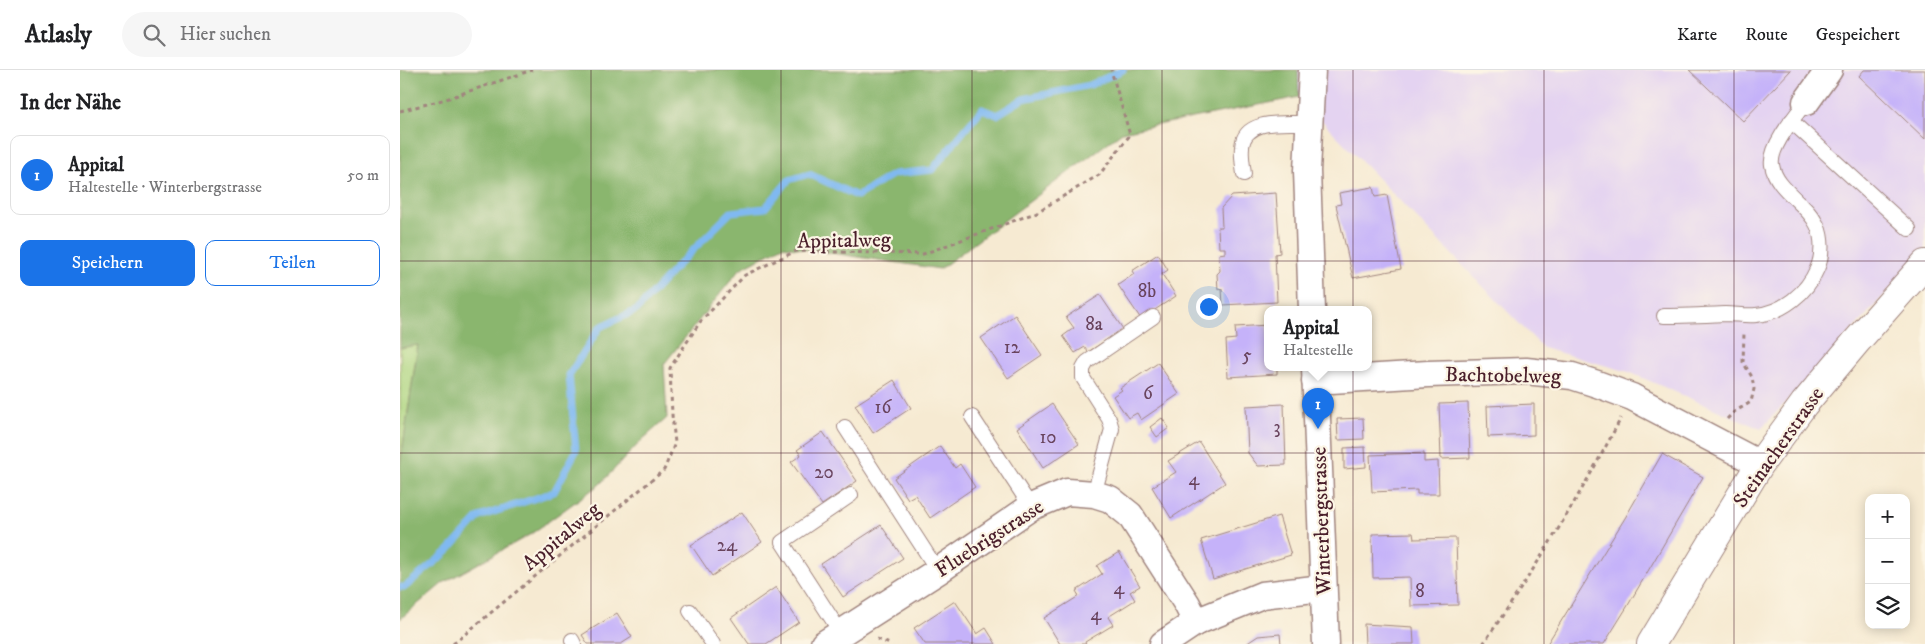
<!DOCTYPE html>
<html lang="de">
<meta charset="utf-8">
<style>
body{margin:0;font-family:"IM FELL DW Pica",serif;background:#f6f6f6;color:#202124}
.controls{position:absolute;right:15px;bottom:15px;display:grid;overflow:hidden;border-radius:10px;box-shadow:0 2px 12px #0003}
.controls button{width:45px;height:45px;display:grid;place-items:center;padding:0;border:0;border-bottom:1px solid #e0e0e0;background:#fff;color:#202124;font:25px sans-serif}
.you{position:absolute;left:808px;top:236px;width:18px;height:18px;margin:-12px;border:4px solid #fff;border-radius:50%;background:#1a73e8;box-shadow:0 0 0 8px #1a73e833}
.badge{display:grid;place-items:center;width:32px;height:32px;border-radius:50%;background:#1a73e8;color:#fff;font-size:16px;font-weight:700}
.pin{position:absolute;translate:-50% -41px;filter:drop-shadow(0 1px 2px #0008)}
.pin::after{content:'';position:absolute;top:26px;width:18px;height:15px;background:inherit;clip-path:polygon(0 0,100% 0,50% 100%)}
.popup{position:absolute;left:864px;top:236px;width:108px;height:65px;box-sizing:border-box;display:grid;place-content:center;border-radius:10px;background:#fff;filter:drop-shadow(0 1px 4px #0005);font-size:16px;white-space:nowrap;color:#757577}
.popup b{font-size:19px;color:#202124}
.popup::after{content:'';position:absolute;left:50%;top:100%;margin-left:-10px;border:10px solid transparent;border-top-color:#fff}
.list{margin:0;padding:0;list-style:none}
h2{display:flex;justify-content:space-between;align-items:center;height:65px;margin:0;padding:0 20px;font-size:21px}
h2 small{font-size:16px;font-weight:400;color:#757577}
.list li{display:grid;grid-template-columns:32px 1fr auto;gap:15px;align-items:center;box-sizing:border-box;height:80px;margin:0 10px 10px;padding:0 10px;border:1px solid #e0e0e0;border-radius:10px}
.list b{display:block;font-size:19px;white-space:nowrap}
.list p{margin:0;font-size:16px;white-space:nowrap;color:#757577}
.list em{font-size:16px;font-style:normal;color:#757577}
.actions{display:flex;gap:10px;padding:15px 20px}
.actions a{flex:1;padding:11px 0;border:1px solid #1a73e8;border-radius:10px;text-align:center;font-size:18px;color:#1a73e8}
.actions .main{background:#1a73e8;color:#fff}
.icon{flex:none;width:28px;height:28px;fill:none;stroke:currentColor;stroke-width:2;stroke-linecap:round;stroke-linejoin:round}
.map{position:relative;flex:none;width:1525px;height:574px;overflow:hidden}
header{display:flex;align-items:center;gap:30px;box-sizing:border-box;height:70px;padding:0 25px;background:#fff;border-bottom:1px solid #e0e0e0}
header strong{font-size:24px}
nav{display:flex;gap:28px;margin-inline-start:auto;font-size:18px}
.search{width:350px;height:45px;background:#f6f6f6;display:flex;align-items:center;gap:12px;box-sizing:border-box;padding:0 18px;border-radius:28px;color:#757577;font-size:19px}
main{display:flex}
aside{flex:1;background:#fff}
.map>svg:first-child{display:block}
.built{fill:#e4d3f1}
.green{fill:#add580;stroke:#7c7a56}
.forest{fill:#8ab66e;stroke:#6a6a4c}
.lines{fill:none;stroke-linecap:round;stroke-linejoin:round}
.stream{stroke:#80b9f1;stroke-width:7}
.building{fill:#c5b2f9}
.lane-casing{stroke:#a0847e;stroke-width:16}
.street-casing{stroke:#a0847e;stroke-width:29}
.secondary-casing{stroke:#a0847e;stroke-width:30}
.path{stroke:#a0847e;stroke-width:3;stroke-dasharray:4 4;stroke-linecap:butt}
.lane{stroke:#fff;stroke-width:14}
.street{stroke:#fff;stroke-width:26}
.secondary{stroke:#fff;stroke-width:28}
.grid{fill:none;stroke:#4a1f2b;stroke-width:1;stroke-opacity:0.55}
.labels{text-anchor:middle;stroke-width:4.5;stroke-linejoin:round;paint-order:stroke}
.number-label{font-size:19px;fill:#69445e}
.street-label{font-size:21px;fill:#4a1f2b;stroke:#fcf5e5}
</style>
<header>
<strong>Atlasly</strong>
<div class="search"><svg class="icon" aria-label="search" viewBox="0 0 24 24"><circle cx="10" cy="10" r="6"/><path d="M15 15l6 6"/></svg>Hier suchen</div>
<nav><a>Karte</a><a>Route</a><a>Gespeichert</a></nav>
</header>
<main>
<aside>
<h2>In der Nähe<small></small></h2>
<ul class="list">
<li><span class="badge">1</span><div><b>Appital</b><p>Haltestelle · Winterbergstrasse</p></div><em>50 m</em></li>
</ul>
<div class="actions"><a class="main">Speichern</a><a>Teilen</a></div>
</aside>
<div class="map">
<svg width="1525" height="574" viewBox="0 0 1525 574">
<rect width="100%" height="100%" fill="#fcf5e5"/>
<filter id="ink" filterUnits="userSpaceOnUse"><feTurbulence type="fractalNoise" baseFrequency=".02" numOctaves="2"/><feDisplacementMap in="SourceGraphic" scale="10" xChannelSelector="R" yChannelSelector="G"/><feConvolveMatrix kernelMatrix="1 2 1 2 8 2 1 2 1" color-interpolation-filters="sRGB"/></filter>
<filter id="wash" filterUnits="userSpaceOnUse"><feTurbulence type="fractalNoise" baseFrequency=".0096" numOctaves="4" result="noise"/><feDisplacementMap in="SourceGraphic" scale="20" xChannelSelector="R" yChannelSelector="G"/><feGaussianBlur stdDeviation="1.12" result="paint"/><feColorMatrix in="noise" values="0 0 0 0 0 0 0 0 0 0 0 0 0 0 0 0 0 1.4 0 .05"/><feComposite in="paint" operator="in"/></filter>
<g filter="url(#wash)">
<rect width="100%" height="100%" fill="#f6ead2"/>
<polygon class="built" points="898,0 1525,0 1525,181 1361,359 1229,302 1143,278 899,27"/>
<polygon class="green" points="18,274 0,396 0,278"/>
<polygon class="forest" points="0,0 898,0 899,27 722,62 540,199 383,176 340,199 264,294 267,348 243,369 200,414 131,464 43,513 0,549 0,396 18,275 0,278"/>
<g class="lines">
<polyline class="stream" points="0,517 5,517 47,482 79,447 154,422 176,381 169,305 200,257 237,240 275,198 331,142 365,138 389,110 409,104 457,126 494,104 532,100 582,39 597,45 623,29 690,15 723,0"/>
</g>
<g id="blocks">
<g class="building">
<polygon points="1289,0 1391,0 1343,51"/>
<polygon points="1464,0 1525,0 1525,69 1459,6"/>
<polygon points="973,117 975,127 987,125 1001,199 953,208 936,135 941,134 939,123"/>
<polygon points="876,123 880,183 875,184 877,232 823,235 822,219 818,220 817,204 820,201 819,184 825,183 825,178 819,178 818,157 822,157 821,138 832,126"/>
<polygon points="758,184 768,200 762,204 776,226 741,249 718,215 734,204 732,201"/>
<polygon points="700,225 723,259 688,282 685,277 675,283 663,266 674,258 666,247"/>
<polygon points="615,245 642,285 608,308 581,268"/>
<polygon points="868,255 868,298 877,298 877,304 828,307 826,270 836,269 835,257"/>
<polygon points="758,293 779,324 741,350 737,343 728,348 713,326 722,320 720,318"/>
<polygon points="494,310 511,338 473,363 455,335"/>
<polygon points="1068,333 1070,388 1041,389 1039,334"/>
<polygon points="652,334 679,374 643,398 617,358"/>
<polygon points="884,334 886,395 858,396 848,383 846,336"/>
<polygon points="1134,334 1134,365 1088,367 1087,336"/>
<polygon points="762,348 769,358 757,367 750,357"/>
<polygon points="963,348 964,369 938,370 937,349"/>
<polygon points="423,362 457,411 422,435 391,392 401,385 397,380"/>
<polygon points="799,372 825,413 771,448 752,417 776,402 768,391"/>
<polygon points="540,376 555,398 560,394 575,417 530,448 515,425 508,429 494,408"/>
<polygon points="965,377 966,397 944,399 944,378"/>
<polygon points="1024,383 1024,392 1038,391 1039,424 1017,424 1017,420 972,422 970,385"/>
<polygon points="1262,384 1303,407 1227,537 1204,574 1147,574 1225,448"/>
<polygon points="342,442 362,472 312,506 291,475"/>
<polygon points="879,446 891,485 813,509 801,470"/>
<polygon points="481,455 503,488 443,527 421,494"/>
<polygon points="1013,463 1014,469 1056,468 1058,535 1011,536 1010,507 973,508 972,464"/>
<polygon points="719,482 740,516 730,522 735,530 708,547 713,555 685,572 686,574 660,574 644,548 679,526 676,521 702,504 697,496"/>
<polygon points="376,517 399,552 366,574 349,574 331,548"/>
<polygon points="555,531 577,564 586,558 596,574 525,574 514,558"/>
<polygon points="217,543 232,567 221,574 188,574 182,565"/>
<polygon points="964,554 1013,557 1014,574 965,574"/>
<polygon points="880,564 881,574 846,574 858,566"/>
</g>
</g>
</g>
<g filter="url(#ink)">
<use href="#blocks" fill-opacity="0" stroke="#a0847e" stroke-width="1"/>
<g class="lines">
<g class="lane-casing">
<g id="lane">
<polyline points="1391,51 1509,159"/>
<path d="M844,104C843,96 841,86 842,77C844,47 888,54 909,53"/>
<path d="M1264,246C1285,246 1305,245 1325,244C1335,244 1346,246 1356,245C1382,243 1407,223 1417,199C1423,186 1423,168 1417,155C1406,132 1376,120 1372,95C1369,77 1395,46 1406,32"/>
<polyline points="572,347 631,437"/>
<polyline points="445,357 538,501"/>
<polyline points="694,424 712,359 709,349 683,308 683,299 687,292 753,247"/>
<polyline points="290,541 313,574"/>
<polyline points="441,563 382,472 451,425"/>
<polyline points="172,570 174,574"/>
</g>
</g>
<g class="street-casing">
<g id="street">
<polyline points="912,0 907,101 912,240"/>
<polyline points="1406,32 1429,0"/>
<polyline points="915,298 926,574"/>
<polyline points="915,311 1028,304 1126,301 1172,306 1197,314 1232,327 1360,394"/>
<polyline points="424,574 538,501 631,437 667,422 694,424 710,429 730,445 787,534 796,552"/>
<polyline points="763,574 796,552 862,525 923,518"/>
</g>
</g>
<g class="secondary-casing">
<polyline id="secondary" points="1251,574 1360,394 1404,334 1456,272 1525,194"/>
</g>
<g class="path">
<polyline points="0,41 46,29 132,0"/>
<polyline points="1327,349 1334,342 1351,332 1354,319 1352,307 1343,292 1344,263"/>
<polyline points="477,569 490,574"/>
<polyline points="53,574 264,400 275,373 272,345 270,298 300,252 345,205 396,181 523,184 635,143 699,105 730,65 711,0"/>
<path d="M1083,574C1134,501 1180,426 1221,348"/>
</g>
<use href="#lane" class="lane"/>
<use href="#street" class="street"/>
<use href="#secondary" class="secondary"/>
</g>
</g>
<path class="grid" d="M191,0V574M381,0V574M572,0V574M762,0V574M953,0V574M1144,0V574M1334,0V574M0,191H1525M0,383H1525"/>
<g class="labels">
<g class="number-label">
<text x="747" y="227">8b</text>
<text x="694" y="260">8a</text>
<text x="612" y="283">12</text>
<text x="847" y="291">5</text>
<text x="748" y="329">6</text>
<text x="483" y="343">16</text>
<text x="877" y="363">3</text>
<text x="648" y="373">10</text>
<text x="424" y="408">20</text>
<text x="794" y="415">4</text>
<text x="327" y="481">24</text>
<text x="719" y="524">4</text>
<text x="1020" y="527">8</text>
<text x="696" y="550">4</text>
</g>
<g class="street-label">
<text transform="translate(444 170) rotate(-1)" y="7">Appitalweg</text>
<text transform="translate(1103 305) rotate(1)" y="7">Bachtobelweg</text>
<text transform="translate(1378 377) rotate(-55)" y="7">Steinacherstrasse</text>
<text transform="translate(921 451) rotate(-92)" y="7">Winterbergstrasse</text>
<text transform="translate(161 466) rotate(-40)" y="7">Appitalweg</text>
<text transform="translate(589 468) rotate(-33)" y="7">Fluebrigstrasse</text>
</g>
</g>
</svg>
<div class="controls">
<button>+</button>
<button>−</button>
<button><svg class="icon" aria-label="layers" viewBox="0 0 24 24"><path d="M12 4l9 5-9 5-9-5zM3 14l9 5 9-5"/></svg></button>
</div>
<div class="you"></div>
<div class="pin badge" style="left:918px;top:359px">1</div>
<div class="popup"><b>Appital</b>Haltestelle</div>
</div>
</main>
